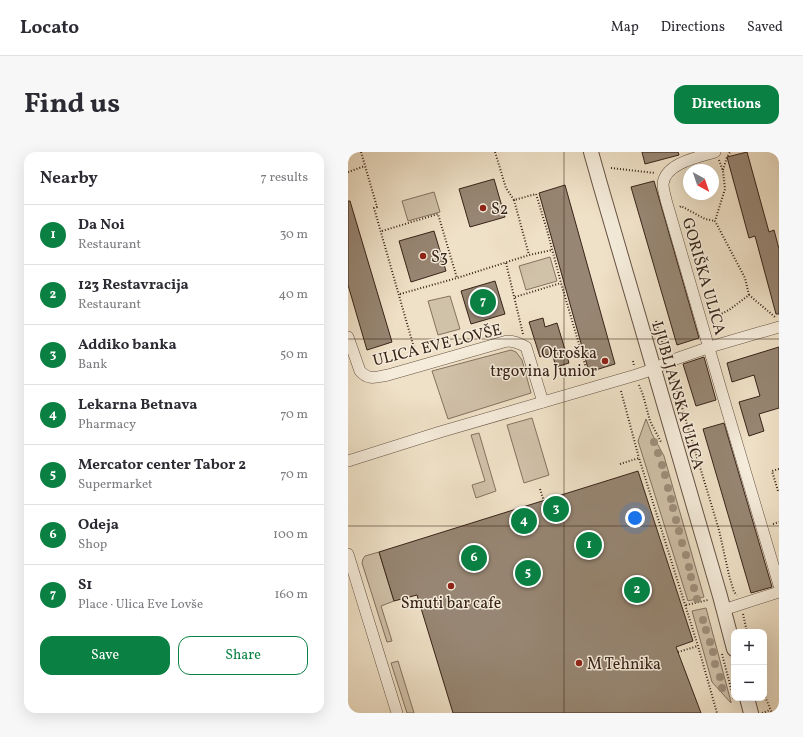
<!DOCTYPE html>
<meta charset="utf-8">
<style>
body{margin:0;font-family:Vollkorn,serif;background:#f7f7f7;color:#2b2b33}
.controls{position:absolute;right:12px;bottom:12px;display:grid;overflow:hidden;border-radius:8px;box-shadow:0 4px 16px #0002}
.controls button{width:36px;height:36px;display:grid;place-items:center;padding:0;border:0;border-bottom:1px solid #e1e1e2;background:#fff;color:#2b2b33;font:20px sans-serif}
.compass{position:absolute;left:335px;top:12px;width:36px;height:36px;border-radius:50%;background:#fff;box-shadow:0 4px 16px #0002;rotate:140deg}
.you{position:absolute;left:287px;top:366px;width:14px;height:14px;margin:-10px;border:3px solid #fff;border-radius:50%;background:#1a73e8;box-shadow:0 0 0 6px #1a73e833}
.badge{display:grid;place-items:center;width:26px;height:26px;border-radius:50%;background:#0b8043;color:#fff;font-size:13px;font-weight:700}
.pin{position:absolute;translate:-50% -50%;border:2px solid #fff;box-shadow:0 1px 4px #0006}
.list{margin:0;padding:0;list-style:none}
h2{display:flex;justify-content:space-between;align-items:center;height:52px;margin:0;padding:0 16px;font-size:17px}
h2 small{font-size:13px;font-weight:400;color:#7c7c81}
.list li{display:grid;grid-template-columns:26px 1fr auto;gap:12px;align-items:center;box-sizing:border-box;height:60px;padding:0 16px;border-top:1px solid #e1e1e2}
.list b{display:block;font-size:15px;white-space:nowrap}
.list p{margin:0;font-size:13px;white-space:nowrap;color:#7c7c81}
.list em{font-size:13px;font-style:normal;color:#7c7c81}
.actions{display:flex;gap:8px;padding:12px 16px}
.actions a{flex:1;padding:9px 0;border:1px solid #0b8043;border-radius:12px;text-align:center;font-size:14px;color:#0b8043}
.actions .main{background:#0b8043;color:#fff}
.map{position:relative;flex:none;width:431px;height:561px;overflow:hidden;border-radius:12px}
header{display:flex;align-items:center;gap:24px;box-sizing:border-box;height:56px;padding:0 20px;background:#fff;border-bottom:1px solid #e1e1e2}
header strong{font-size:19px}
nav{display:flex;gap:22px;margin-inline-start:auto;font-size:14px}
.intro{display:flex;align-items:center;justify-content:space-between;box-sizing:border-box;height:96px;padding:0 24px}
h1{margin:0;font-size:28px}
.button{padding:10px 18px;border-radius:12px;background:#0b8043;color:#fff;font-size:14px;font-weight:700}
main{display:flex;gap:24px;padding:0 24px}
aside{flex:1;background:#fff;border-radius:12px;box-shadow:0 4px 16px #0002}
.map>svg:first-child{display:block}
.green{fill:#d0c1a9;stroke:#847260}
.building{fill:#978673;stroke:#382318}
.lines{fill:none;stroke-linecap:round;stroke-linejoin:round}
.minor-casing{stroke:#665244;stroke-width:12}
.tertiary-casing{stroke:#665244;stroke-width:16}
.path{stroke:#382318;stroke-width:2;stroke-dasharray:1 2;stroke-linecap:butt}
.minor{stroke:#f5ecdb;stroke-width:11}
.tertiary{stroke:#f5ecdb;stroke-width:14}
.tree{fill:#9f8e7b}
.grid{fill:none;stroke:#382318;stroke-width:1;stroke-opacity:0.55}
.poi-dot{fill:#8f2418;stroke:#f5ecdb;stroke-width:1.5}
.labels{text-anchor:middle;stroke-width:3;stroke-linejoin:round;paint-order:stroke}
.poi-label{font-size:16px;fill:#382318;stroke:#f5ecdb;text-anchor:start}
.street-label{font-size:16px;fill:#382318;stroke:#f5ecdb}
</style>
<header>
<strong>Locato</strong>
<nav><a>Map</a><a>Directions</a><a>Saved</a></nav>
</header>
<div class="intro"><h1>Find us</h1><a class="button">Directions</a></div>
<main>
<aside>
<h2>Nearby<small>7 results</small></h2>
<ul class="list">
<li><span class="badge">1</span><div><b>Da Noi</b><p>Restaurant</p></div><em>30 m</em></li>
<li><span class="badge">2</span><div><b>123 Restavracija</b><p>Restaurant</p></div><em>40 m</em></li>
<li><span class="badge">3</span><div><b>Addiko banka</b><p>Bank</p></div><em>50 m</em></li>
<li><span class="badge">4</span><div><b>Lekarna Betnava</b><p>Pharmacy</p></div><em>70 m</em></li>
<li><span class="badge">5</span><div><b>Mercator center Tabor 2</b><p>Supermarket</p></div><em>70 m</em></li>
<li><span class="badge">6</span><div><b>Odeja</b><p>Shop</p></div><em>100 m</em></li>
<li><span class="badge">7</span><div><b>S1</b><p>Place · Ulica Eve Lovše</p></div><em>160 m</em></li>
</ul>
<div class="actions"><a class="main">Save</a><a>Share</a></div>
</aside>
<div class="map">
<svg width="431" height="561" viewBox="0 0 431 561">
<rect width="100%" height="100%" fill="#efe1c7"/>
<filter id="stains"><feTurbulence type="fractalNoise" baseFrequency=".005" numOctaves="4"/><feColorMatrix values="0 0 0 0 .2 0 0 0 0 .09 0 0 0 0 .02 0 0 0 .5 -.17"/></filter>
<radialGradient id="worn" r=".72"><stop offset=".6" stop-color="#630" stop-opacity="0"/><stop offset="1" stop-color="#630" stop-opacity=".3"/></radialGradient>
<g class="green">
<polygon points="86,40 92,60 60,69 54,49"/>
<polygon points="202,105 209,129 178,138 171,114"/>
<polygon points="102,144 112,177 90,183 80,149"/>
<polygon points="163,198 168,200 174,208 183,241 100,267 84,219"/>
<polygon points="184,266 201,323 176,331 159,273"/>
<polygon points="298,267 304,282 316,304 356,445 340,449 290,289"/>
<polygon points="131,281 148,339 128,346 124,333 137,329 123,283"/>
<polygon points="31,400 46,449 33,454 44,489 39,490 14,411 15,407 17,404"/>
<polygon points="358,456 383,550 383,551 364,530 344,459"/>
<polygon points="50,509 66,561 59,561 43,511"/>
</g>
<g class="building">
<polygon points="294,0 330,0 331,3 297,12"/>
<polygon points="399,0 421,80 426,78 431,97 431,162 428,162 407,84 401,86 379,5"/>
<polygon points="146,27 157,65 122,75 111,37"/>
<polygon points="306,29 351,186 329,193 283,35"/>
<polygon points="217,33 267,212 241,220 191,41"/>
<polygon points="0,49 2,49 44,190 19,198 0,133"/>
<polygon points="86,79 98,119 63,130 51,89"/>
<polygon points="147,129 157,162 123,172 113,139"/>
<polygon points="195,166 197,175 209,171 221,211 208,215 204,201 192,205 181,170"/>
<polygon points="431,195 431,256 411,262 416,279 401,284 391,250 412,244 406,223 384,230 379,211"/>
<polygon points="356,205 368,248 348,254 335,212"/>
<polygon points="376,271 424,435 403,441 355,277"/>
<polygon points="290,319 345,489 328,495 353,561 105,561 69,443 46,449 31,400"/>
</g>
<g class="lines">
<g class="minor-casing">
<g id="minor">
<path d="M367,0C351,5 317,11 315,32C315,37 317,43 318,48L374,241L431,433"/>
<path d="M0,185L12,219C21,229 28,225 40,223L159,189C166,189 171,191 178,195L195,250"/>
<polyline points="0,309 92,280 288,223 306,217 322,209 362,195 431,175"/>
<polyline points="0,402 49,561"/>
<polyline points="375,458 431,440"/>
</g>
</g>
<g class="tertiary-casing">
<g id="tertiary">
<polyline points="243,0 252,32 372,444 386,497"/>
<polyline points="399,546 403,561"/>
</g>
</g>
<g class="path">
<polyline points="13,0 29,55 26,56 68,203"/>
<polyline points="147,0 158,36 166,48 188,42 199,78 213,131 241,226"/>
<polyline points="371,8 375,19 377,37 367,69 397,126 401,143"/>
<polyline points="263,16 307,21"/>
<polyline points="375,18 379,5 382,0"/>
<polyline points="0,20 17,14"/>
<polyline points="166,48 181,103"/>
<polyline points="332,55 333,54 357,67 367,69"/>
<polyline points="34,79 90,62 109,126"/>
<polyline points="158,111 175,182"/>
<polyline points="52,142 109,126 181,103 204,98"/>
<polyline points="167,145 213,131"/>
<polyline points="363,167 381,158 401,143 427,165"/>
<polyline points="308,169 316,197 318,200"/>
<polyline points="285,209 286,214"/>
<polyline points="323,219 371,378 381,423 386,440 389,443"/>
<polyline points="291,233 295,243 302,269 313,290"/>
<polyline points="273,239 291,306"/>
<polyline points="272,312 291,306 350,494 369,561"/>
<polyline points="431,317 424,319 430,339 431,340"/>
<polyline points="192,337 196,349"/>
<polyline points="425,372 431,370"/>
<polyline points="338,453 360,448"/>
<polyline points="395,462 399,480"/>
<polyline points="330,500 350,494"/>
<polyline points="374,502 386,548"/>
<polyline points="416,542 424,561"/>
<polyline points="414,561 422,558"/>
</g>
<use href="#minor" class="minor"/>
<use href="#tertiary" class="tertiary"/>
</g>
<g class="tree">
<circle cx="306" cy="290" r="4"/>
<circle cx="310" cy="301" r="4"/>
<circle cx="314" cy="313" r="4"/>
<circle cx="317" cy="323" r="4"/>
<circle cx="320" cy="336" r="4"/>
<circle cx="323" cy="347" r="4"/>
<circle cx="325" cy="356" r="4"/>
<circle cx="328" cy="368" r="4"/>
<circle cx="331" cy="379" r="4"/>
<circle cx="334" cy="391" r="4"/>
<circle cx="338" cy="403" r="4"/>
<circle cx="341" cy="415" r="4"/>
<circle cx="343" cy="425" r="4"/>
<circle cx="346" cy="436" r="4"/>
<circle cx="349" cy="447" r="4"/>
<circle cx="355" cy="468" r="4"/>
<circle cx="358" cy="478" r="4"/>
<circle cx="362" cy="490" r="4"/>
<circle cx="365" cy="500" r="4"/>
<circle cx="367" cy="512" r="4"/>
<circle cx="372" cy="525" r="4"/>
<circle cx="374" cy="536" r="4"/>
</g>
<path class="grid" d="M216,0V561M0,187H431M0,374H431"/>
<g class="poi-dot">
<circle cx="135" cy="56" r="4"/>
<circle cx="75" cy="104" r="4"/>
<circle cx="257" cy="209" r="4"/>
<circle cx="103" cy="434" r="4"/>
<circle cx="231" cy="511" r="4"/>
</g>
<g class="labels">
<g class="poi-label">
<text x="143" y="62">S2</text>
<text x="83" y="110">S3</text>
<text x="249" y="206" text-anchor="end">Otroška<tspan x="249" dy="18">trgovina Junior</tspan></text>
<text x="103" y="456" text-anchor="middle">Smuti bar cafe</text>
<text x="239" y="517">M Tehnika</text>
</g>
<g class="street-label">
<text transform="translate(357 124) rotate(74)" y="6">GORIŠKA ULICA</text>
<text transform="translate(89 192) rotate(-14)" y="6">ULICA EVE LOVŠE</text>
<text transform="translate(331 243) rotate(74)" y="6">LJUBLJANSKA ULICA</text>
</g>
</g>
<rect width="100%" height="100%" filter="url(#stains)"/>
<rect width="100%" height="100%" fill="url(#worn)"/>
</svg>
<div class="controls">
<button>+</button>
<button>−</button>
</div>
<svg class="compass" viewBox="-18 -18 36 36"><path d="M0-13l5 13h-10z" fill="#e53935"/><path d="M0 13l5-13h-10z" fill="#7c7c81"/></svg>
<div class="you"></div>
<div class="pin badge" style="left:241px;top:393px">1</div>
<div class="pin badge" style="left:289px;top:438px">2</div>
<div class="pin badge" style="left:208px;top:357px">3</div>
<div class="pin badge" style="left:176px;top:369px">4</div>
<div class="pin badge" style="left:180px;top:421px">5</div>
<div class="pin badge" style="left:126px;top:406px">6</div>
<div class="pin badge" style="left:135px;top:150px">7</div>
</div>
</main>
